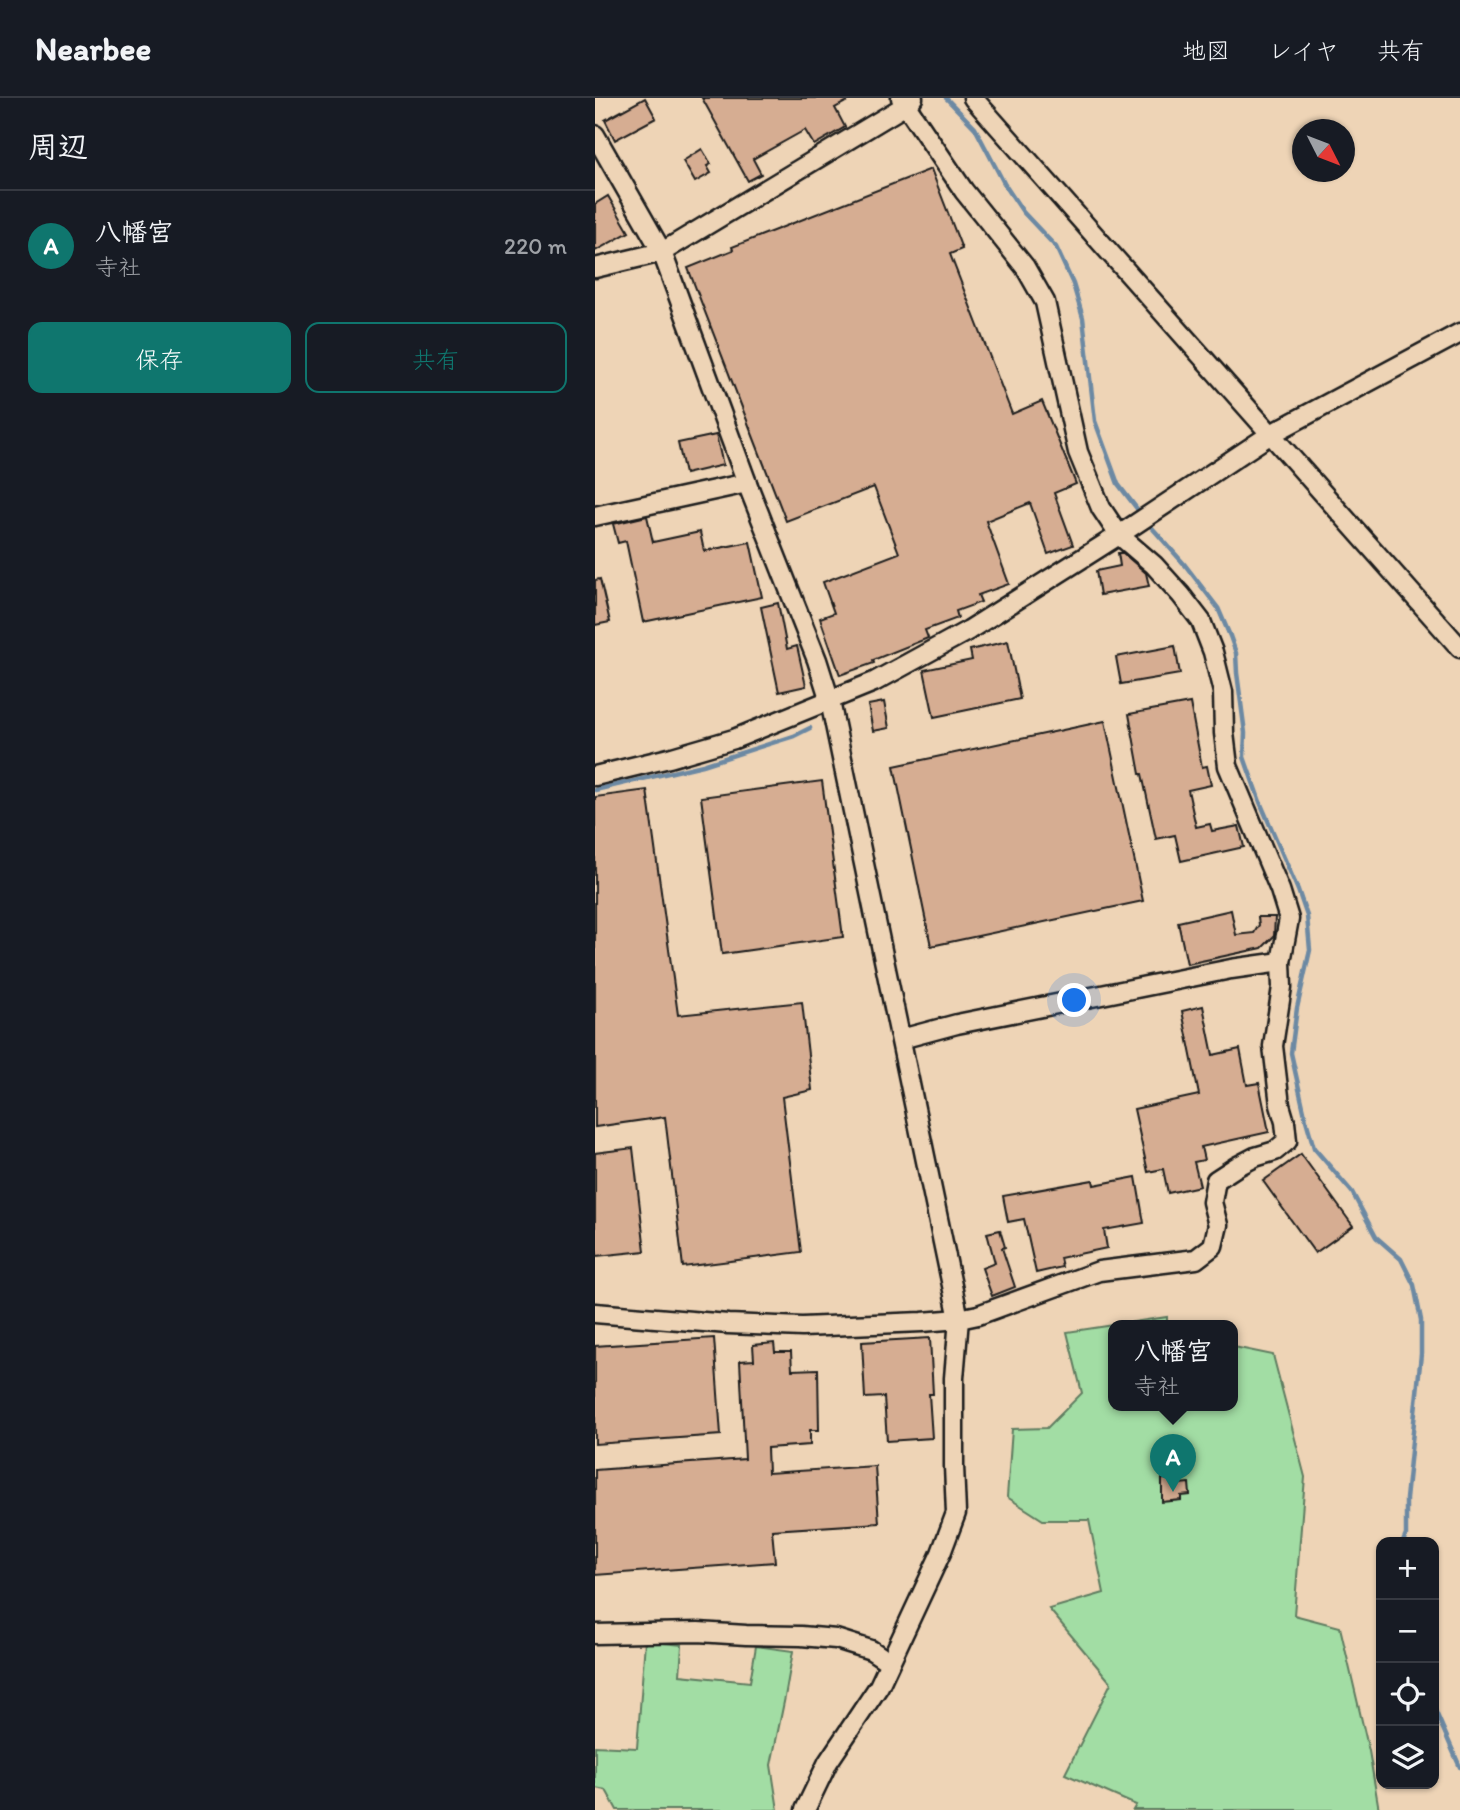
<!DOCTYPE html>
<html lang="ja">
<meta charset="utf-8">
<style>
body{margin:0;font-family:Itim,"Klee One",sans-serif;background:#20242c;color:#f1f3f6}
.controls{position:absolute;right:21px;bottom:21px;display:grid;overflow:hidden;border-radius:14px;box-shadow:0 2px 5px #0004}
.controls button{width:63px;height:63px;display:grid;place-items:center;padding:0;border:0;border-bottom:2px solid #363941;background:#171b24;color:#f1f3f6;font:35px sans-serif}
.compass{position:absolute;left:697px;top:21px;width:63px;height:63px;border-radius:50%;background:#171b24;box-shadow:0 2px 5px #0004;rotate:132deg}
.you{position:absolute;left:480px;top:903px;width:24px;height:24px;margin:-18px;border:5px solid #fff;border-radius:50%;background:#1a73e8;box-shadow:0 0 0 10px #1a73e833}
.badge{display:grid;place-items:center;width:46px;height:46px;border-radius:50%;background:#0f766e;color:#fff;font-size:23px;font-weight:700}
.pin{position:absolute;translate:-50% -58px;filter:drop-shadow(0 2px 4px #0008)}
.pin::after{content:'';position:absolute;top:37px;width:24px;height:21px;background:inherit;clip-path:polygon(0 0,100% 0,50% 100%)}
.popup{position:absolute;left:513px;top:1222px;width:130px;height:91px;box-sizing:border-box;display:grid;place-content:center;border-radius:14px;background:#171b24;filter:drop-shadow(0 2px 5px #0005);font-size:23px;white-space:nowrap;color:#9ea1a6}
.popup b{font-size:26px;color:#f1f3f6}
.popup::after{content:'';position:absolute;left:50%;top:100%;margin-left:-14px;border:14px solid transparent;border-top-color:#171b24}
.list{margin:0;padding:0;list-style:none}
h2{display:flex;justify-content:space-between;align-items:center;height:91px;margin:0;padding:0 28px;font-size:30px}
h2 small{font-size:23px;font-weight:400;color:#9ea1a6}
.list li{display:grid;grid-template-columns:46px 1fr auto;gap:21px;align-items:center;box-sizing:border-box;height:112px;padding:0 28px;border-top:2px solid #363941}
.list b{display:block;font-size:26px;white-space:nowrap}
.list p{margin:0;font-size:23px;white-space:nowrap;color:#9ea1a6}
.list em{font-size:23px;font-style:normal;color:#9ea1a6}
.actions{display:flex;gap:14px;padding:21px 28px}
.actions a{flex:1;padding:16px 0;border:2px solid #0f766e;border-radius:14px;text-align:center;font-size:24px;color:#0f766e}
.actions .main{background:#0f766e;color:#fff}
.icon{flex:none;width:38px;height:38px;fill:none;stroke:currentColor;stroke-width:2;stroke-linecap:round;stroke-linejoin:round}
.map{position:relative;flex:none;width:865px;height:1712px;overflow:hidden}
header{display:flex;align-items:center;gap:42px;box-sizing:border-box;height:98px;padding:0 35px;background:#171b24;border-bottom:2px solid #363941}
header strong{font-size:33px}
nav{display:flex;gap:38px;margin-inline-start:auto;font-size:24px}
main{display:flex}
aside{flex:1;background:#171b24}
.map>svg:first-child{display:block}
.green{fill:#a2dda4;stroke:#5f7c60;stroke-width:2}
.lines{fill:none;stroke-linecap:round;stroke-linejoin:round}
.stream{stroke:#6c89a3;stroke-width:4.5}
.building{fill:#d6ad92;stroke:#1c1c1c;stroke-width:2}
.minor-casing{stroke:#1c1c1c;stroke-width:23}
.minor{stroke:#eed4b6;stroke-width:18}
</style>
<header>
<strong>Nearbee</strong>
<nav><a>地図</a><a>レイヤ</a><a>共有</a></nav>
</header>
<main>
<aside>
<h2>周辺<small></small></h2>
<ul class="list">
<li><span class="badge">A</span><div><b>八幡宮</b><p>寺社</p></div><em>220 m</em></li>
</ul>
<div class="actions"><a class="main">保存</a><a>共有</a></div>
</aside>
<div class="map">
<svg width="865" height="1712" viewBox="0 0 865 1712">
<rect width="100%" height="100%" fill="#eed4b6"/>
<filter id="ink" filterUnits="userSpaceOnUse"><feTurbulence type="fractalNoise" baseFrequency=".0143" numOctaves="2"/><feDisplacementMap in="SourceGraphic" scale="14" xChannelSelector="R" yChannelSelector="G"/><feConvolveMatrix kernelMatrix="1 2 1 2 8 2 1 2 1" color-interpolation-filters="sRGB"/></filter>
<g filter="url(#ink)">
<g class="green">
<polygon points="572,1219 572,1228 518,1228 518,1308 638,1308 638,1261 639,1249 678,1257 710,1379 699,1517 745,1529 774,1653 784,1712 538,1712 541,1707 470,1676 516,1585 454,1511 509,1495 494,1422 448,1422 412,1399 417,1331 452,1330 487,1295 472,1234"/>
<polygon points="50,1543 87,1547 85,1577 155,1584 161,1548 198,1553 190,1599 176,1667 183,1712 22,1712 11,1692 0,1690 0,1648 42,1650"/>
</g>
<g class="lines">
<g class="stream">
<polyline points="351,0 380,30 410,87 428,114 461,149 478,186 488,220 500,323 523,386 546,416"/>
<polyline points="551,423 590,467 623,510 635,538 641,555 642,575 650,635 649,659 665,704 703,792 712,818 715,852 702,910 696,955 711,1022 719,1050 757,1094 781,1139 806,1161 819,1187 826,1222 826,1256 811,1401 811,1437 808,1444"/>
<polyline points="0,692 108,667 199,638 215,630"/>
<polyline points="839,1610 865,1669"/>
</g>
</g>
<g class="building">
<polygon points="50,0 61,20 20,42 10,22"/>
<polygon points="107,0 258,0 240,10 250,29 219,47 210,32 158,61 166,76 153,83"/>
<polygon points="107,51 116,66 112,68 116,75 100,84 88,63"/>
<polygon points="336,71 367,151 355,156 417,316 447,303 481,386 459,395 478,447 453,456 435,405 391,423 414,486 383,497 386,504 361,513 363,520 330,532 333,540 278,562 279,565 245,577 225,520 239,515 228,484 304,455 279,389 191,423 93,170 138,152 137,149"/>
<polygon points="13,98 34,134 0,153 0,106"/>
<polygon points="121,337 128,367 90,376 83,345"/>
<polygon points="52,418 58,444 105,434 109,453 155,444 167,499 48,524 31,443 23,445 18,426"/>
<polygon points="523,455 528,455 551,475 554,488 505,497 501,473 525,468"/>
<polygon points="5,481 15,524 0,527 0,482"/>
<polygon points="183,505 192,551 202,548 211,588 184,594 166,509"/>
<polygon points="413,543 425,601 339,619 329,572 377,562 375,552"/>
<polygon points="580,548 585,576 526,586 521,559"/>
<polygon points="289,604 294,630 278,633 273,607"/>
<polygon points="595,605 607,669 612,668 616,687 593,692 601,729 615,726 617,733 644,728 649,749 586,763 580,737 561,741 547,676 545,676 534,616"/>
<polygon points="510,623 548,803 336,848 299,668"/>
<polygon points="227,683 248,839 127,856 106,699"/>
<polygon points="52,692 83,917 207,904 217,992 187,999 206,1154 88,1169 70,1019 0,1029 0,699"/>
<polygon points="636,812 641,837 659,835 664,827 663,819 680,819 679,838 667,850 592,866 583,824"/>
<polygon points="608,908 618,957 645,951 652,987 664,985 674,1034 606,1049 609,1062 599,1064 605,1088 573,1095 568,1071 553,1074 539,1011 604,997 587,913"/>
<polygon points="38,1050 50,1153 2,1158 0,1144 0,1055"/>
<polygon points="706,1056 758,1128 720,1155 668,1083"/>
<polygon points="541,1079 549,1125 509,1132 512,1150 465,1160 467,1169 441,1175 429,1121 413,1124 408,1098 498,1082 499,1087"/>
<polygon points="405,1132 410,1149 407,1150 420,1189 397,1198 387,1170 400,1165 392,1135"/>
<polygon points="119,1240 126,1337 0,1346 0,1248"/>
<polygon points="335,1240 338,1296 334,1296 337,1340 292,1343 289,1299 270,1300 267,1244"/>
<polygon points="179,1245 180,1254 196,1254 197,1272 223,1271 224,1332 215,1332 215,1347 172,1350 173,1375 280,1368 284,1425 177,1432 180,1464 0,1477 0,1372 150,1361 145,1263 159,1262 158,1247"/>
<polygon points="583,1380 584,1386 594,1385 595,1397 586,1398 586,1402 567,1404 567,1381"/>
</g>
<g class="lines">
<g class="minor-casing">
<g id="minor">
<polyline points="378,0 865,550"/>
<polyline points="0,37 67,154 152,385 222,562 235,603 364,1221 359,1280 359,1368 361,1415 346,1455 284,1588 233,1664 210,1712"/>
<polyline points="0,170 67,154 311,7 318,0"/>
<polyline points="0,418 152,385"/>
<polyline points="0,678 74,660 139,641 279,584 374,532 524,437 676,336 865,235"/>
<polyline points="306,941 362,926 636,871 686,864"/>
<polyline points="0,1215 133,1226 207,1229 327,1224 364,1221 383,1217 504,1173 601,1161 618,1148 623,1127 617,1104 621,1082 641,1069 660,1059 680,1053 692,1043 690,1024 685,1007 678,948 687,889 686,864 694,821 685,792 633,668 629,635 628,594 618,554 606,523 586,497 559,467 524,437 506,410 483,354 450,204 430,169 369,93 306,0"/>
<polyline points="0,1536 103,1534 151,1537 206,1538 241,1541 276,1552 294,1564"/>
</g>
</g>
<use href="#minor" class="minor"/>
</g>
</g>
</svg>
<div class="controls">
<button>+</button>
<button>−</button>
<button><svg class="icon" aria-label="locate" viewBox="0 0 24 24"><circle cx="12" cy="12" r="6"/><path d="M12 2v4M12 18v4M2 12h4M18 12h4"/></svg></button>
<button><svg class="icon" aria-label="layers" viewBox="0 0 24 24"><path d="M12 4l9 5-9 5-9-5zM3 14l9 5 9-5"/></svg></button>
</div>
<svg class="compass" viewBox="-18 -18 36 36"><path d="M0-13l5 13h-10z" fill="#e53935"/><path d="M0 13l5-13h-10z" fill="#9ea1a6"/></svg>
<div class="you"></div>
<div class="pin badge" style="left:578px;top:1394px">A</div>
<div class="popup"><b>八幡宮</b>寺社</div>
</div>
</main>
